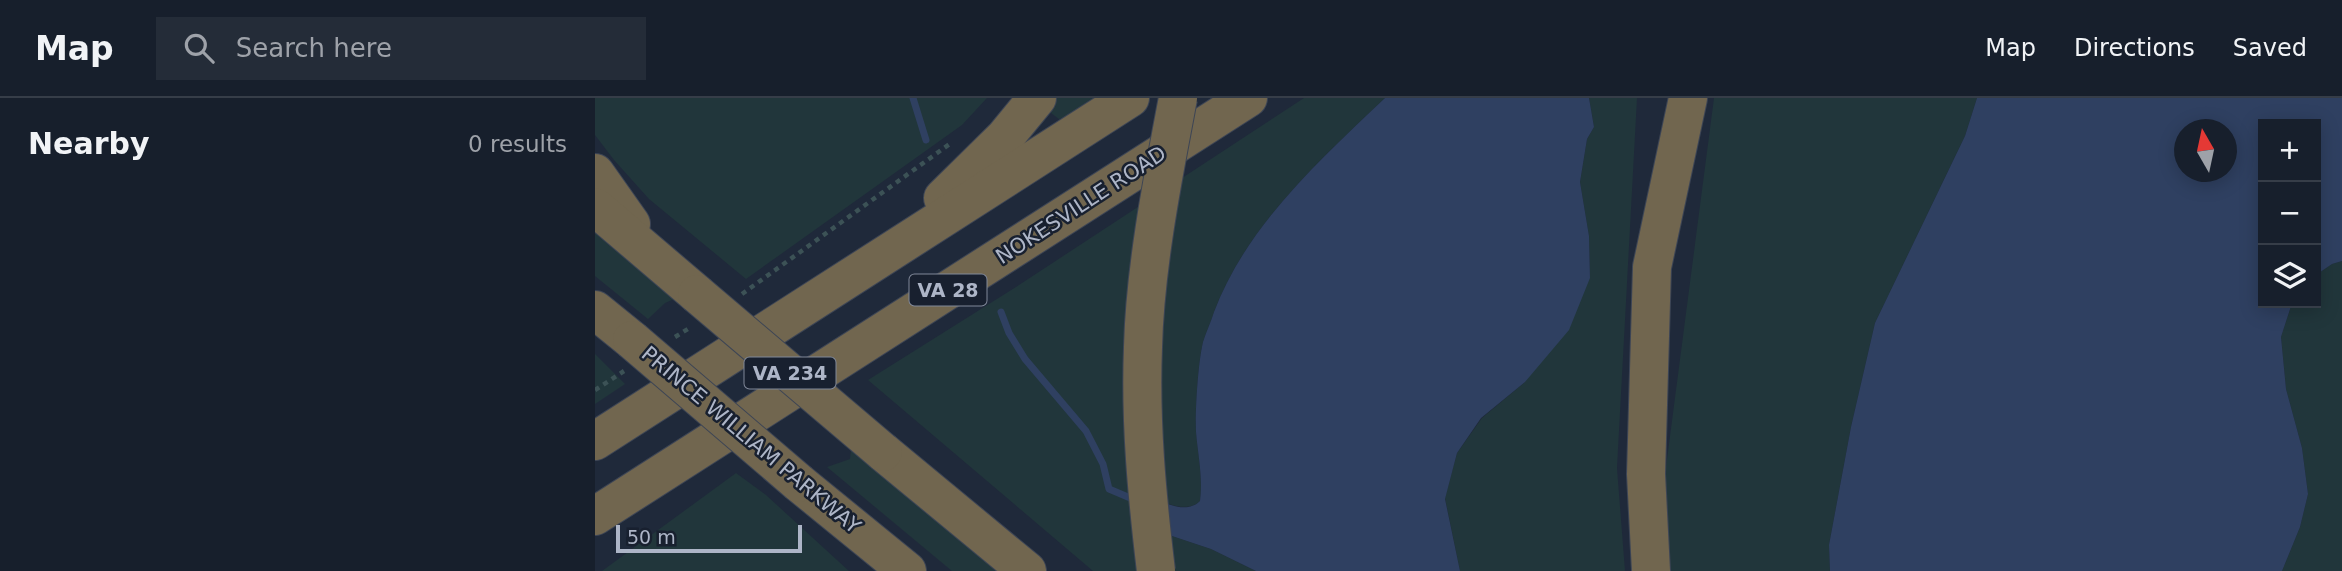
<!DOCTYPE html>
<meta charset="utf-8">
<style>
body{margin:0;font-family:"DejaVu Sans",sans-serif;background:#242c38;color:#f1f3f6}
.controls{position:absolute;right:21px;top:21px;display:grid;overflow:hidden;border-radius:0px;box-shadow:0 4px 18px #0003}
.controls button{width:63px;height:63px;display:grid;place-items:center;padding:0;border:0;border-bottom:2px solid #363d48;background:#171f2c;color:#f1f3f6;font:35px sans-serif}
.compass{position:absolute;left:1579px;top:21px;width:63px;height:63px;border-radius:50%;background:#171f2c;box-shadow:0 4px 18px #0003;rotate:351deg}
.scale{position:absolute;left:21px;bottom:18px;width:186px;box-sizing:border-box;padding-left:7px;border:4px solid #adb5c7;border-top:0;font-size:19px;line-height:24px;white-space:nowrap;color:#adb5c7;-webkit-text-stroke:5px #18202f;paint-order:stroke}
.list{margin:0;padding:0;list-style:none}
h2{display:flex;justify-content:space-between;align-items:center;height:91px;margin:0;padding:0 28px;font-size:30px}
h2 small{font-size:23px;font-weight:400;color:#9ea2a9}
.icon{flex:none;width:38px;height:38px;fill:none;stroke:currentColor;stroke-width:2;stroke-linecap:round;stroke-linejoin:round}
.map{position:relative;flex:none;width:1747px;height:473px;overflow:hidden}
header{display:flex;align-items:center;gap:42px;box-sizing:border-box;height:98px;padding:0 35px;background:#171f2c;border-bottom:2px solid #363d48}
header strong{font-size:33px}
nav{display:flex;gap:38px;margin-inline-start:auto;font-size:24px}
.search{width:490px;height:63px;background:#242c38;display:flex;align-items:center;gap:18px;box-sizing:border-box;padding:0 24px;border-radius:0px;color:#9ea2a9;font-size:26px}
main{display:flex}
aside{flex:1;background:#171f2c}
.map>svg:first-child{display:block}
.green{fill:#21363b}
.water{fill:#2f4061;fill-rule:evenodd}
.lines{fill:none;stroke-linecap:round;stroke-linejoin:round}
.stream{stroke:#2f4061;stroke-width:7}
.highway-casing{stroke:#3d4555;stroke-width:40}
.path{stroke:#3c5256;stroke-width:4.5;stroke-dasharray:5 5;stroke-linecap:butt}
.highway{stroke:#71664f;stroke-width:38}
.highway-bridge-casing{stroke:#3d4555;stroke-width:40;stroke-linecap:butt}
.highway-bridge{stroke:#71664f;stroke-width:38}
.labels{text-anchor:middle;stroke-width:5;stroke-linejoin:round;paint-order:stroke}
.shield{fill:#18202f;stroke:#808899;stroke-width:2}
.shield-label{font-size:19px;font-weight:bold;fill:#adb5c7}
.street-label{font-size:21px;fill:#adb5c7;stroke:#18202f}
</style>
<header>
<strong>Map</strong>
<div class="search"><svg class="icon" aria-label="search" viewBox="0 0 24 24"><circle cx="10" cy="10" r="6"/><path d="M15 15l6 6"/></svg>Search here</div>
<nav><a>Map</a><a>Directions</a><a>Saved</a></nav>
</header>
<main>
<aside>
<h2>Nearby<small>0 results</small></h2>
<ul class="list">
</ul>
</aside>
<div class="map">
<svg width="1747" height="473" viewBox="0 0 1747 473">
<rect width="100%" height="100%" fill="#1f293a"/>
<g class="green">
<polygon points="0,0 392,0 367,27 151,181 54,101 19,62 0,37"/>
<polygon points="461,0 498,0 469,20 464,21 456,15"/>
<path d="M709,0H790C724,63 652,127 619,214C616,224 611,234 608,244C603,265 600,313 601,334C603,358 608,379 605,403C588,419 558,398 540,391L574,437L616,451L661,473H498L273,282L424,187Z"/>
<polygon points="994,0 1042,0 1022,370 1030,473 865,473 850,400 862,355 887,320 930,284 995,180 994,138 985,84 992,41 999,29"/>
<polygon points="1119,0 1382,0 1370,38 1280,225 1256,329 1234,447 1235,473 1069,473 1068,392"/>
<polygon points="0,135 79,201 70,205 53,221 0,178"/>
<polygon points="1747,163 1747,473 1687,473 1705,429 1713,396 1707,350 1691,291 1686,239 1697,205 1721,205 1721,177 1737,166"/>
<polygon points="0,256 30,286 0,306"/>
<polygon points="256,351 408,473 357,473 232,369 255,361"/>
<polygon points="141,375 171,397 254,473 7,473"/>
</g>
<g class="water">
<path d="M790,0H994L999,29L992,41L985,84L994,138L995,180L974,232L930,284L886,320L862,355L850,401L865,473H661L616,451L574,437L539,390C557,398 588,420 605,403C608,379 603,358 601,334C600,313 603,265 608,244C611,234 616,224 619,214C652,127 724,63 790,0Z"/>
<path d="M1382,0H1747V163L1737,166L1721,177V26H1668V205H1697L1686,239L1691,291L1707,350L1713,396L1705,429L1687,473H1235L1234,447L1256,329L1280,225L1370,38ZM1590,32H1632V74H1590Z"/>
</g>
<g class="lines">
<g class="stream">
<polyline points="318,0 331,42"/>
<polyline points="406,214 414,235 430,261 491,333 508,366 514,391 540,402"/>
</g>
<g class="highway-casing">
<g id="highway">
<polyline points="0,75 36,126"/>
<polyline points="348,100 410,39 442,0"/>
<polyline points="0,109 102,196"/>
<polyline points="0,212 37,242"/>
<polyline points="0,343 535,0"/>
<polyline points="288,354 432,473"/>
<polyline points="204,385 312,473"/>
<polyline points="0,418 653,0"/>
<polyline points="1056,473 1051,376 1057,169 1093,0"/>
</g>
</g>
<g class="path">
<polyline points="147,196 356,45"/>
<polyline points="80,239 96,229"/>
<polyline points="0,292 29,273"/>
</g>
<use href="#highway" class="highway"/>
<g class="highway-bridge-casing">
<g id="highway-bridge">
<polyline points="102,196 288,354"/>
<polyline points="37,242 204,385"/>
<path d="M561,473C552,398 545,324 548,249C550,169 568,79 583,0"/>
</g>
</g>
<use href="#highway-bridge" class="highway-bridge"/>
</g>
<g class="labels">
<g class="shield">
<rect x="314.5" y="176.5" width="77" height="31" rx="5"/>
<rect x="149.5" y="259.5" width="91" height="31" rx="5"/>
</g>
<g class="shield-label">
<text x="353" y="199">VA 28</text>
<text x="195" y="282">VA 234</text>
</g>
<g class="street-label">
<text transform="translate(486 107) rotate(-33)" y="7">NOKESVILLE ROAD</text>
<text transform="translate(156 342) rotate(40)" y="7">PRINCE WILLIAM PARKWAY</text>
</g>
</g>
</svg>
<div class="controls">
<button>+</button>
<button>−</button>
<button><svg class="icon" aria-label="layers" viewBox="0 0 24 24"><path d="M12 4l9 5-9 5-9-5zM3 14l9 5 9-5"/></svg></button>
</div>
<svg class="compass" viewBox="-18 -18 36 36"><path d="M0-13l5 13h-10z" fill="#e53935"/><path d="M0 13l5-13h-10z" fill="#9ea2a9"/></svg>
<div class="scale">50 m</div>
</div>
</main>
